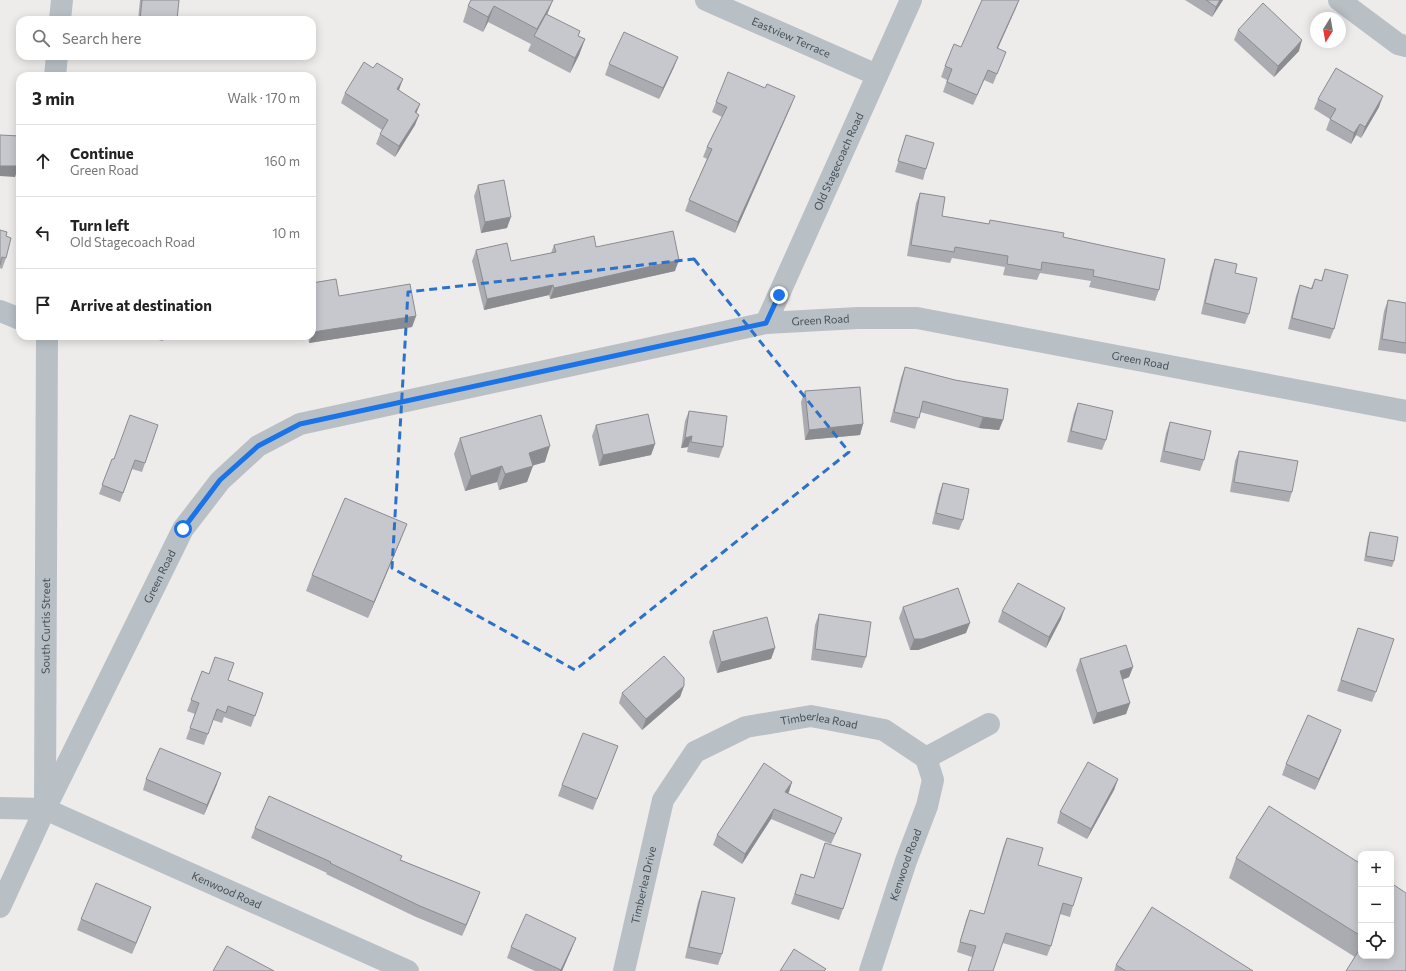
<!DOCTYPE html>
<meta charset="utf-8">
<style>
body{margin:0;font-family:Commissioner,sans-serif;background:#f2f2f2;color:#222}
.controls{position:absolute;right:12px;bottom:12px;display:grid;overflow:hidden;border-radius:8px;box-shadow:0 2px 10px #0003}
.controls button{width:36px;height:36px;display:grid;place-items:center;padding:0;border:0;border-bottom:1px solid #e0e0e0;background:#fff;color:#222;font:20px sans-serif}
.compass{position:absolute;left:1310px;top:12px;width:36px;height:36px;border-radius:50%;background:#fff;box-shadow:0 2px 10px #0003;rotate:191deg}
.stop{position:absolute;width:12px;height:12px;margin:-9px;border:3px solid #1a73e8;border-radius:50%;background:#fff}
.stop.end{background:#1a73e8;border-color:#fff;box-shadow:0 1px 4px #0008}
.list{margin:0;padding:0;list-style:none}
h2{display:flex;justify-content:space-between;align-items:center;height:52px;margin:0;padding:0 16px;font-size:17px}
h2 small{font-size:13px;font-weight:400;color:#767676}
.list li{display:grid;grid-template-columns:26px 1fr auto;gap:12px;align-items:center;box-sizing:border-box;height:72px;padding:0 16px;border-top:1px solid #e0e0e0}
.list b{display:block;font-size:15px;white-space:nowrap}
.list p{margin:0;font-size:13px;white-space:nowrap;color:#767676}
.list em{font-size:13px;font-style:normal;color:#767676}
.icon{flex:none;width:22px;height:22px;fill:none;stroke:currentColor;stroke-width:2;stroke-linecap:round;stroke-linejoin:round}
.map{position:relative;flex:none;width:1406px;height:971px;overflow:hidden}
.search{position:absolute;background:#fff;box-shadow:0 2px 10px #0003;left:16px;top:16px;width:300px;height:44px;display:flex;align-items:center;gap:10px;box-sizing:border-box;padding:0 14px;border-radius:12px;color:#767676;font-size:15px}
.panel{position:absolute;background:#fff;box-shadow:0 2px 10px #0003;left:16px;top:72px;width:300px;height:268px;border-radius:12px}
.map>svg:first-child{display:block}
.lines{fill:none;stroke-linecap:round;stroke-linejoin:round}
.minor{stroke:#b8c0c6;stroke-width:22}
.wall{fill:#aaacb1}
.shaded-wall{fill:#8b8c90}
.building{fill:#c6c8ce;stroke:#8b8c90}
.route{stroke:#1a73e8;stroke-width:5}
.marked{fill:none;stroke:#2b72c8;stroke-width:3;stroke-dasharray:8 5;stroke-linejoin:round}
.labels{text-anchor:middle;stroke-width:4;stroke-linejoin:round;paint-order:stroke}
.street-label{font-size:11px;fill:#464f56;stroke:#fff}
</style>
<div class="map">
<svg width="1406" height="971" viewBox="0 0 1406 971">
<rect width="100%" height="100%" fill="#eeebeb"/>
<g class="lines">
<g class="minor">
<path id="s1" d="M706,0L877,75"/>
<polyline points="1339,0 1398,44 1406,46"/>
<polyline points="60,20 62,0"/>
<polyline points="55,76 57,56"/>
<polyline points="0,311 20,319"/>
<path id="s2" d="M766,323L911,0"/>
<path id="s3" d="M45,803L47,336"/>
<path id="s4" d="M0,808L45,809L408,971"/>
<path id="s5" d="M0,907L45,809L183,529L220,481L258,446L300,424L766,323L858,318H917L1406,411"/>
<path id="s6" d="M624,971L663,800L695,752L746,727L811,716L884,730L926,758L989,724"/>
<path id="s7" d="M870,971L906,861L927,806L933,780L926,758"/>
</g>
</g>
<g class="wall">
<polygon points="140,0 179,0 177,20 138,20"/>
<polygon points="471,0 547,14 579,36 585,39 579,55 570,73 528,51 531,44 488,22 483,32 463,22 468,6"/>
<polygon points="982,0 1019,0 998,48 1002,62 993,84 984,80 973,105 943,92 947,80 941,77 945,66 961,47"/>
<polygon points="1185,0 1223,0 1212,17"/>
<polygon points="1238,30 1299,51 1274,77 1234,40"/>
<polygon points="678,57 674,67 659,99 605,75 609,64"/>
<polygon points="399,91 420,104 416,113 419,115 415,125 395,157 376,144 380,134 382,130 341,103 345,93"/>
<polygon points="1318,99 1379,107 1361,138 1356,135 1351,144 1326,130 1330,119 1314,109"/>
<polygon points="716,102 791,106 735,233 685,211 689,200 707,159 703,157 707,147 722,117 712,112"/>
<polygon points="906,135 926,169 923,180 895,172"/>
<polygon points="478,185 507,228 481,233 474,196"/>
<polygon points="920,193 942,216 989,224 990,220 1063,237 1159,290 1155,301 1089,287 1091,281 1040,273 1037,280 1003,275 1005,267 952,258 950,263 907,256 916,203"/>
<polygon points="0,230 6,236 6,258 2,269 0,268"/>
<polygon points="554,245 596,247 675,271 550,299 549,295 484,310 472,261 476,250 511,261 551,253"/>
<polygon points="1215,259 1249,314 1245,324 1201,314 1211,270"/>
<polygon points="1325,269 1334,329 1330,339 1288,329 1296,296 1300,285 1311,288 1315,279 1321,281"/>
<polygon points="312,283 339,296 416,316 412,327 309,343 308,336 312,336"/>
<polygon points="1388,300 1406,303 1406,354 1378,350 1384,311"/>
<polygon points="140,336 187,336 186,340 164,337 163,341"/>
<polygon points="905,367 1003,420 999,430 979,428 920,412 915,429 890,422 901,378"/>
<polygon points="805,391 863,424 860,435 805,440 801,402"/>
<polygon points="1078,403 1106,440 1102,450 1067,442 1074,413"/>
<polygon points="689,411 723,447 719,458 687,452 688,447 681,448 685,421"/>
<polygon points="1170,422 1204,460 1200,471 1160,462 1166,433"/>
<polygon points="158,425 142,472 132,469 120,502 99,494 112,459 114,459"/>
<polygon points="596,425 655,444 651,455 599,466 592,436"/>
<polygon points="460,438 545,462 532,466 527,482 499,490 497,482 465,491 454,454"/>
<polygon points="1239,451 1292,492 1289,502 1230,492 1235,461"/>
<polygon points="943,483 963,520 959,530 932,524 939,494"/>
<polygon points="1370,532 1394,561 1392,567 1364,561 1368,537"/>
<polygon points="401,539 368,618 306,591 312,575"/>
<polygon points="903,607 966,633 918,650 910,650 899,618"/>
<polygon points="1002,611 1061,619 1046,648 998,622"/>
<polygon points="819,614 866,657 862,668 811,660 815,625"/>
<polygon points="1358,628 1376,692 1372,702 1337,691"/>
<polygon points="713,631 775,648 771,659 717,673 709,642"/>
<polygon points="1080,659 1133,667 1129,677 1122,680 1130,703 1126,714 1093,724 1076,670"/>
<polygon points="202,671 263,693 251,727 224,717 222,723 213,720 204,745 186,739 195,714 187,711"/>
<polygon points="684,686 680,697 642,730 619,703 622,693"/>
<polygon points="1337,741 1315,790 1282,775 1286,764"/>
<polygon points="618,746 593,810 558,796 562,785"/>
<polygon points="146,779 217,784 204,815 143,790"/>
<polygon points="1118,779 1114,790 1087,839 1057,823 1060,812"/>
<polygon points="792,782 788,793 838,828 831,844 771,819 742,864 713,845 717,835"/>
<polygon points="255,828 401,860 480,892 462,936 416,917 326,874 327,873 251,838"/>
<polygon points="1007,838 1038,865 1073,906 1070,917 1060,914 1051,946 1047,956 1003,943 972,957 957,952 966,920 970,910 984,914 1003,848"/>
<polygon points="825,843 843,909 839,920 791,904 801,874 814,878"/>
<polygon points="1236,858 1361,864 1361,956 1355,957 1229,878"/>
<polygon points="702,891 722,954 718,965 685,958 698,902"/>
<polygon points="147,917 132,954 77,930 81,919"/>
<polygon points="511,947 572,948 562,971 535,971 507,958"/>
<polygon points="1116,965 1253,971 1114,971"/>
</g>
<g class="shaded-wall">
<polygon points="553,0 547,15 537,29"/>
<polygon points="1019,0 1016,8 993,59 997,48"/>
<polygon points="1220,0 1223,0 1212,17 1216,7"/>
<polygon points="494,6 488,22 483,32 488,17"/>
<polygon points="585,39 579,55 570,73 575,58"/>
<polygon points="1302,40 1299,51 1274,77 1278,66"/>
<polygon points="678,57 674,67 659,99 663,88"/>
<polygon points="988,70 984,80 973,105 977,95"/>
<polygon points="403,79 399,90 393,100 397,89"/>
<polygon points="795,96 791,106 735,233 738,222"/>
<polygon points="1383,96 1379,107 1361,138 1365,127"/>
<polygon points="420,104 416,114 415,112"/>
<polygon points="419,115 415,125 395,157 399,146"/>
<polygon points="1360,124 1356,135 1351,144 1354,133"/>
<polygon points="0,166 19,166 15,177 0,176"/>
<polygon points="511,217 507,228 481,233 485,222"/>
<polygon points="679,260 675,271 550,299 554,288"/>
<polygon points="553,285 549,295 484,310 487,299"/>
<polygon points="416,316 412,327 309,343 313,332"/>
<polygon points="165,336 187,336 186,340 164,337"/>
<polygon points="983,417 1003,420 999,430 979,428"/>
<polygon points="863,424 860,435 805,440 809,430"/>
<polygon points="692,436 688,447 681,448 685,438"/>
<polygon points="655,444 651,455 599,466 603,455"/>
<polygon points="550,446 545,462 523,468 529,453"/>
<polygon points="502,466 497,482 465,491 471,476"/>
<polygon points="533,466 527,482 499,490 505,474"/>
<polygon points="407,524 401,539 368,618 374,602"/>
<polygon points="1065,608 1061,619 1046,648 1049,637"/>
<polygon points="970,623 966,633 918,650 910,650 914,639"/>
<polygon points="775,648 771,659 717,673 721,662"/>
<polygon points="1133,667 1129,677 1116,682 1120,671"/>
<polygon points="684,686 680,697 642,730 646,719"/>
<polygon points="1130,703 1126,714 1093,724 1097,713"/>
<polygon points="1341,730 1337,741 1315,790 1319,779"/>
<polygon points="221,773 217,784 204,815 207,805"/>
<polygon points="1118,779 1114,790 1087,839 1091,829"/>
<polygon points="792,782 789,792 782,802 785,792"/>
<polygon points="774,809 771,819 742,864 745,854"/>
<polygon points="842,818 838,828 831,844 835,834"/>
<polygon points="480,892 476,903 462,936 466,925"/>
<polygon points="151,907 147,917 132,954 136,943"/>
<polygon points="576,938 572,948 562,971 560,971"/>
</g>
<g class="building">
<polygon points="142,0 179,0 177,20 140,20"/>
<polygon points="471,0 553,0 537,29 494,6 488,17 468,6"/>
<polygon points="982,0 1019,0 997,48 1006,52 997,74 988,70 977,95 947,82 952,69 945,66 954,44 961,47"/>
<polygon points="1206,0 1220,0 1216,7"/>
<polygon points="1263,3 1302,40 1278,66 1238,30"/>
<polygon points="546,14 580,31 578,36 585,39 575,58 534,36"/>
<polygon points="624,32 678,57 663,88 609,64"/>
<polygon points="364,62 373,68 377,63 403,79 397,89 420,104 415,112 419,115 399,146 380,134 388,120 345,93"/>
<polygon points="1336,68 1383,96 1365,127 1360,124 1354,133 1330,119 1336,109 1318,99"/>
<polygon points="728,72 765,88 767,84 795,96 738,222 689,200 712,149 707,147 727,107 716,102"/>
<polygon points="0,135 20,136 19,166 0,166"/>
<polygon points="906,135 934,143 926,169 898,161"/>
<polygon points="504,180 511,217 485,222 478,185"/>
<polygon points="920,193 945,197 942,216 989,224 990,220 1064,233 1063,237 1165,259 1159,290 1093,276 1094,270 1042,262 1041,270 1007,264 1008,256 955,247 954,252 911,245"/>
<polygon points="0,230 7,232 6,236 11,238 6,258 2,257 0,265"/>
<polygon points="673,231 679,260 554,288 553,285 487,299 476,250 507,243 511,261 556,252 554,245 594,236 596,247"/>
<polygon points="1215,259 1237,264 1235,273 1257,278 1249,314 1205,303"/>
<polygon points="1325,269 1348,275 1334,329 1292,318 1300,285 1312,289 1315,279 1322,281"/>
<polygon points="336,279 339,296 410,284 416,316 313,332 312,326 312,283"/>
<polygon points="1388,300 1406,303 1406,343 1382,339"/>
<polygon points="905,367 955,380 1008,389 1003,420 983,417 923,401 919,418 894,412"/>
<polygon points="860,387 863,424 809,430 805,391"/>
<polygon points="1078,403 1113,411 1106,440 1071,431"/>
<polygon points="689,411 727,416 723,447 691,442 692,436 685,438"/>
<polygon points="648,414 655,444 603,455 596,425"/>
<polygon points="130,415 158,425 145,463 135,460 123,493 102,485 112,459 114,459"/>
<polygon points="541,415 550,446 529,453 533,466 505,474 502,466 471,476 460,438"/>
<polygon points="1170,422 1211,431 1204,460 1164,451"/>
<polygon points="1239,451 1298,461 1292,492 1234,482"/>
<polygon points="943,483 969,489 963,520 936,513"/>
<polygon points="345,498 407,524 374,602 312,575"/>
<polygon points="1370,532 1398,537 1394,561 1366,556"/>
<polygon points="1018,583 1065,608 1049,637 1002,611"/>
<polygon points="958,588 970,623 922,639 914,639 903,607"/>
<polygon points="819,614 871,622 866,657 815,649"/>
<polygon points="767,617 775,648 721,662 713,631"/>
<polygon points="1358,628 1394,639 1376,692 1341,680"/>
<polygon points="1126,645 1133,667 1120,671 1130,703 1097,713 1080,659"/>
<polygon points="664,656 684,678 684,686 646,719 622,693"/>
<polygon points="215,657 234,663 228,680 263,693 255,716 228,706 226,713 217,709 208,734 190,728 199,703 191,700 202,671 209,674"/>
<polygon points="1308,715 1341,730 1319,779 1286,764"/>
<polygon points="583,733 618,746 597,799 562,785"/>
<polygon points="160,748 221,773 207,805 146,779"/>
<polygon points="1088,762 1118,779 1091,829 1060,812"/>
<polygon points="764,763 792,782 785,792 842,818 835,834 774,809 745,854 717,835"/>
<polygon points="269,796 402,856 400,860 480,892 466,925 420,906 330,863 331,862 255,828"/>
<polygon points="1269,806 1361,864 1361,936 1236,858"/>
<polygon points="1007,838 1043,848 1038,865 1082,878 1073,906 1063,903 1051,946 1006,933 993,971 968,971 976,946 960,942 970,910 984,914"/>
<polygon points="825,843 861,854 843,909 795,894 801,874 814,878"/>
<polygon points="96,883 151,907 136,943 81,919"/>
<polygon points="1391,883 1406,893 1406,971 1346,971 1361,947 1361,956 1391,956"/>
<polygon points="702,891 735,898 722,954 689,947"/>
<polygon points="1152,907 1253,971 1126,971 1116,965"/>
<polygon points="526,914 576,938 561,970 511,947"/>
<polygon points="227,946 274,971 213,971"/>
<polygon points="794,949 826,969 824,971 780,971"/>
</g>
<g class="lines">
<polyline class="route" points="183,529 220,480 258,446 300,424 766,323 779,295"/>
</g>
<path class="marked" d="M694,259L849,452L575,670L392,568L408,292Z"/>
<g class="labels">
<g class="street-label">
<text dy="4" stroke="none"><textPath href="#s1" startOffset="93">Eastview Terrace</textPath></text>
<text dy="4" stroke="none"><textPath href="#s2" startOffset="177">Old Stagecoach Road</textPath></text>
<text dy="4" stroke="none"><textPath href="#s5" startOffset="1111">Green Road</textPath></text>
<text dy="4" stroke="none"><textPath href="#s5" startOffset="1435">Green Road</textPath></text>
<text dy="4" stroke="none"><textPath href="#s5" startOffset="367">Green Road</textPath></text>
<text dy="4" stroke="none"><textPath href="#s3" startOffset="177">South Curtis Street</textPath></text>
<text dy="4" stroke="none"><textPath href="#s6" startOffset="364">Timberlea Road</textPath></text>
<text dy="4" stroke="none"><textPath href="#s7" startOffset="112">Kenwood Road</textPath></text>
<text dy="4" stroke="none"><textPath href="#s6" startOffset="88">Timberlea Drive</textPath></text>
<text dy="4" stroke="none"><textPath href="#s4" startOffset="244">Kenwood Road</textPath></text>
</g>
</g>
</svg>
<div class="controls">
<button>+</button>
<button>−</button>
<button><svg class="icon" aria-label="locate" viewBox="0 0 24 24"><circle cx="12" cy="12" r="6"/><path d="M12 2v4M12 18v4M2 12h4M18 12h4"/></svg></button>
</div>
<svg class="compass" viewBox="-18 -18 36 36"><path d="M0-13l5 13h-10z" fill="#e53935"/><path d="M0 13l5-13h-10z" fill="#767676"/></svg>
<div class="stop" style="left:183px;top:529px"></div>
<div class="stop end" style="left:779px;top:295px"></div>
<div class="search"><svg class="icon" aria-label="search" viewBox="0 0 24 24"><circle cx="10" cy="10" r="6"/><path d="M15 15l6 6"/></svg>Search here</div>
<section class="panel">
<h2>3 min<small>Walk · 170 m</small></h2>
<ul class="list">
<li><svg class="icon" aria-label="ahead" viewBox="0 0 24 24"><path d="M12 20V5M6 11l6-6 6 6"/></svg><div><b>Continue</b><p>Green Road</p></div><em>160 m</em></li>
<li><svg class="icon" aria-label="left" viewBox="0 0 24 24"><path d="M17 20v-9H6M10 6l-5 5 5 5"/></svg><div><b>Turn left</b><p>Old Stagecoach Road</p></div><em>10 m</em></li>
<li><svg class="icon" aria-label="arrive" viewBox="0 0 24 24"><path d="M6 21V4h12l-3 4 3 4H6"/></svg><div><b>Arrive at destination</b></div></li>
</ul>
</section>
</div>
